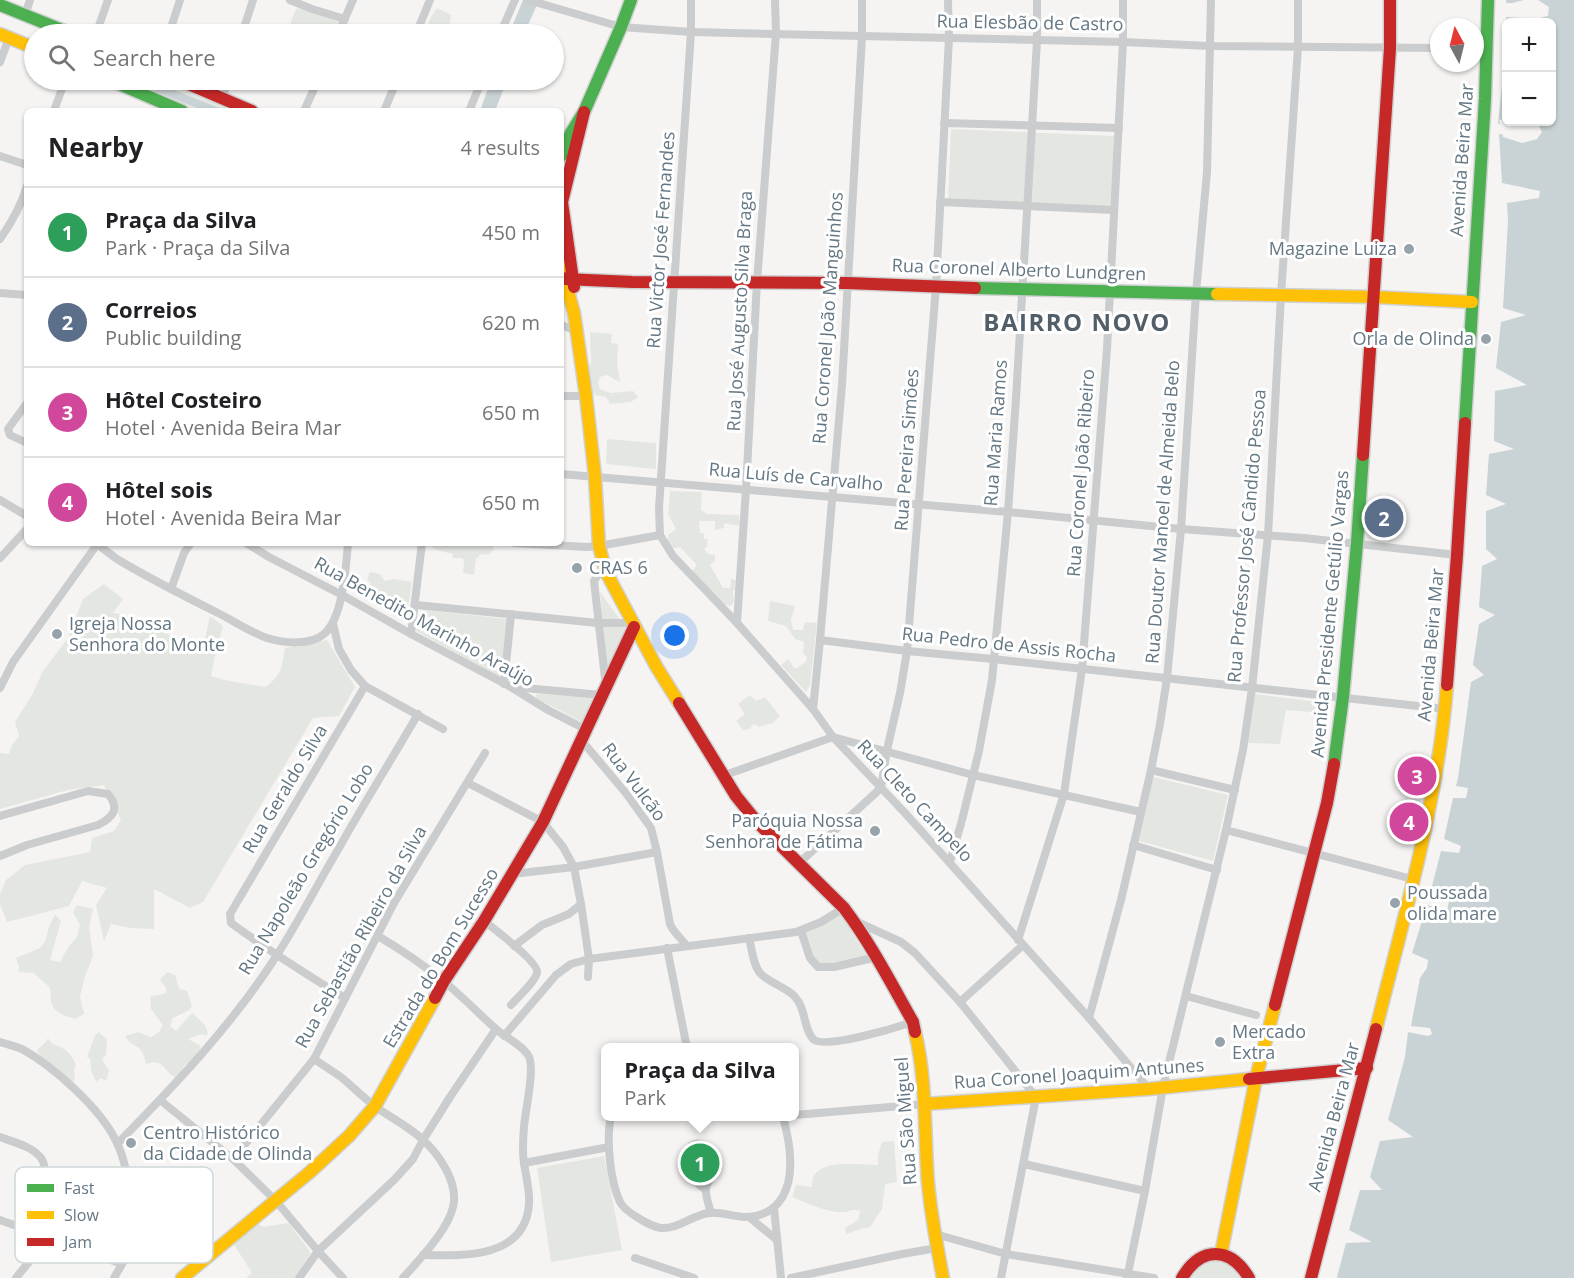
<!DOCTYPE html>
<meta charset="utf-8">
<style>
body{margin:0;font-family:"Open Sans",sans-serif;background:#f6f6f6;color:#202124}
.controls{position:absolute;right:18px;top:18px;display:grid;overflow:hidden;border-radius:9px;box-shadow:0 2px 4px #0004}
.controls button{width:54px;height:54px;display:grid;place-items:center;padding:0;border:0;border-bottom:2px solid #e0e0e0;background:#fff;color:#202124;font:30px sans-serif}
.compass{position:absolute;left:1430px;top:18px;width:54px;height:54px;border-radius:50%;background:#fff;box-shadow:0 2px 4px #0004;rotate:353deg}
.you{position:absolute;left:675px;top:636px;width:21px;height:21px;margin:-15px;border:4px solid #fff;border-radius:50%;background:#1a73e8;box-shadow:0 0 0 9px #1a73e833}
.badge{display:grid;place-items:center;width:39px;height:39px;border-radius:50%;background:#0b8043;color:#fff;font-size:20px;font-weight:700}
.pin{position:absolute;translate:-50% -50%;border:3px solid #fff;box-shadow:0 2px 6px #0006}
.popup{position:absolute;left:601px;top:1043px;width:198px;height:78px;box-sizing:border-box;display:grid;place-content:center;border-radius:9px;background:#fff;filter:drop-shadow(0 2px 4px #0005);font-size:20px;white-space:nowrap;color:#757577}
.popup b{font-size:22px;color:#202124}
.popup::after{content:'';position:absolute;left:50%;top:100%;margin-left:-12px;border:12px solid transparent;border-top-color:#fff}
.list{margin:0;padding:0;list-style:none}
h2{display:flex;justify-content:space-between;align-items:center;height:78px;margin:0;padding:0 24px;font-size:26px}
h2 small{font-size:20px;font-weight:400;color:#757577}
.list li{display:grid;grid-template-columns:39px 1fr auto;gap:18px;align-items:center;box-sizing:border-box;height:90px;padding:0 24px;border-top:2px solid #e0e0e0}
.list b{display:block;font-size:22px;white-space:nowrap}
.list p{margin:0;font-size:20px;white-space:nowrap;color:#757577}
.list em{font-size:20px;font-style:normal;color:#757577}
.icon{flex:none;width:33px;height:33px;fill:none;stroke:currentColor;stroke-width:2;stroke-linecap:round;stroke-linejoin:round}
.map{position:relative;flex:none;width:1574px;height:1278px;overflow:hidden}
.search{position:absolute;background:#fff;box-shadow:0 2px 4px #0004;left:24px;top:24px;width:540px;height:66px;display:flex;align-items:center;gap:15px;box-sizing:border-box;padding:0 21px;border-radius:33px;color:#757577;font-size:22px}
.panel{position:absolute;background:#fff;box-shadow:0 2px 4px #0004;left:24px;top:108px;width:540px;height:438px;border-radius:9px}
.map>svg:first-child{display:block}
.green{fill:#e4e7e1}
.water{fill:#c9d2d4;fill-rule:evenodd}
.pier{fill:#f5f4f3}
.lines{fill:none;stroke-linecap:round;stroke-linejoin:round}
.fast-casing{stroke:#d0d1d2;stroke-width:15}
.slow-casing{stroke:#d0d1d2;stroke-width:15}
.jam-casing{stroke:#d0d1d2;stroke-width:15}
.street{stroke:#cacccd;stroke-width:8}
.fast{stroke:#4caf50;stroke-width:12}
.slow{stroke:#ffc107;stroke-width:12}
.jam{stroke:#c62828;stroke-width:12}
.poi-dot{fill:#97a3aa;stroke:#fff;stroke-width:2}
.labels{text-anchor:middle;stroke-width:6;stroke-linejoin:round;paint-order:stroke}
.street-label{font-size:18px;fill:#647783;stroke:#fff}
.poi-label{font-size:18px;fill:#647783;stroke:#fff;text-anchor:start}
.district-label{font-size:24px;font-weight:bold;letter-spacing:1.5px;fill:#525f68;stroke:#fff}
.key{fill:#fff;stroke:#d0d6da;stroke-width:1.5}
.key-label{font-size:16px;fill:#647783}
</style>
<div class="map">
<svg width="1574" height="1278" viewBox="0 0 1574 1278">
<rect width="100%" height="100%" fill="#f5f4f3"/>
<g class="green">
<path d="M297,8L339,21L333,34H293C288,25 292,17 297,8Z"/>
<polygon points="437,8 451,15 449,28 456,33 456,34 435,34 428,31 429,20"/>
<polygon points="116,80 169,80 243,111 188,111"/>
<polygon points="951,129 1115,136 1111,207 948,203"/>
<polygon points="590,332 612,334 611,343 618,344 617,363 620,382 607,375 600,377 598,382 600,389 611,393 633,391 638,397 631,402 610,404 606,397 595,395 591,389 587,371 591,363"/>
<polygon points="607,439 656,443 656,469 606,464"/>
<polygon points="670,491 702,492 701,510 707,514 739,515 740,526 724,523 724,528 715,530 715,521 699,521 700,533 704,533 704,539 708,539 707,546 704,549 708,554 715,555 715,560 710,565 723,588 730,588 731,579 736,580 736,589 733,591 734,601 731,606 717,603 691,572 697,565 680,547 668,549 668,535 676,529 668,514"/>
<polygon points="426,543 477,543 492,545 494,549 488,555 481,554 476,559 474,575 463,573 464,563 463,558 452,558 453,554 437,550"/>
<polygon points="370,572 380,574 385,581 394,579 412,582 406,619 396,617 359,594 371,583 367,579"/>
<path d="M104,584L123,599L113,613L135,617L183,642L204,643L210,616L223,626L214,660L211,676L229,681L266,687C283,672 281,669 285,648L327,640L355,687L339,716L313,718L203,902L190,908L154,889V929L130,928L111,924L104,941L96,905L107,888L82,881L69,906L7,922L0,904V894L6,880L25,865L90,852L92,838L114,831L121,820L104,785L68,790L0,809V753L9,754L12,745L19,736L15,722L32,695L43,671L68,638L83,599Z"/>
<polygon points="600,592 624,625 626,631 607,674"/>
<polygon points="770,601 795,606 791,620 793,630 803,630 805,622 817,623 810,685 806,692 781,665 788,659 795,669 806,662 807,657 803,653 804,642 795,639 786,626 768,621"/>
<path d="M424,610L507,619L502,674L500,676H498L416,631C416,624 416,614 424,610Z"/>
<polygon points="539,694 595,697 582,722 536,698 536,695"/>
<polygon points="1255,694 1326,703 1322,713 1286,710 1280,744 1248,743"/>
<polygon points="750,695 756,701 765,697 780,716 773,723 759,727 754,724 749,729 743,730 736,721 745,714 738,704"/>
<polygon points="1153,777 1228,795 1213,861 1139,841"/>
<path d="M77,905L93,909L89,927L93,956L85,976L80,997L84,1014L75,1019C65,1016 54,1013 51,1002C50,996 52,992 49,987C45,982 38,978 34,973L18,972L19,967L16,958L40,948L45,942L49,927L55,914L61,921L50,960L60,962L69,946L77,937L80,925L73,912Z"/>
<polygon points="840,914 867,957 827,966 817,965 804,932"/>
<path d="M167,972L175,975L179,989L187,991L192,1006L189,1010L173,1018L170,1026L176,1031L192,1013L205,1025L208,1033L206,1036L202,1034L188,1039L201,1046L195,1061L185,1065L177,1078C163,1073 165,1057 146,1064C142,1041 133,1050 125,1036L138,1032L151,1037L159,1032L163,1025L151,1009L150,997L166,993V988L160,980Z"/>
<polygon points="98,1032 107,1039 106,1055 102,1059 109,1071 106,1081 101,1078 96,1082 91,1070 90,1058 87,1057 94,1038"/>
<path d="M48,1038L52,1044C65,1048 71,1052 76,1065L74,1069L75,1076L72,1086L42,1059L37,1050L45,1043Z"/>
<path d="M894,1141L897,1182L885,1184L882,1209L870,1227L864,1228L846,1234L845,1228L858,1220L860,1211C851,1208 850,1212 842,1212C827,1213 805,1202 792,1197L796,1185L812,1187C812,1184 812,1180 813,1177C824,1158 859,1165 878,1165V1155L882,1142Z"/>
<polygon points="604,1156 622,1250 551,1262 537,1168"/>
<polygon points="256,1223 264,1227 289,1223 311,1253 294,1278 246,1278 252,1273 233,1243"/>
<polygon points="1204,1260 1227,1261 1245,1278 1185,1278"/>
</g>
<g class="water">
<polygon points="523,0 539,0 524,34 509,34"/>
<path d="M1506,0H1574V1278H1339L1337,1277L1346,1243L1372,1242L1349,1230L1360,1190H1382L1370,1177L1380,1141L1413,1137L1388,1120L1405,1057L1408,1032L1428,1036L1432,1034L1430,1028L1411,1026L1420,978L1427,968L1428,960L1412,953L1427,905L1447,911L1449,901L1430,894L1441,851L1459,853L1461,846L1444,839L1453,798H1466L1468,788L1456,786L1458,778L1471,682L1484,675L1473,665L1479,624L1495,615L1479,607L1482,566L1497,559L1486,549V511L1506,504L1486,495L1489,454L1514,449L1494,441L1495,391L1527,385L1496,368L1501,322L1526,315L1503,308L1508,221L1507,203L1539,198L1540,191L1502,183L1499,134L1529,136V126L1498,124L1504,66L1506,17L1536,19V4L1506,3ZM1506,22H1552V122H1506Z"/>
<polygon points="127,80 148,80 227,111 205,111"/>
<polygon points="491,80 507,80 495,111 480,111"/>
</g>
<g class="pier">
<polygon points="1524,0 1538,0 1549,7 1548,16 1536,19 1525,15 1533,16 1533,7 1510,6 1512,3"/>
<polygon points="1506,119 1506,122 1526,122 1538,124 1542,132 1537,139 1522,143 1503,137 1502,131 1526,133 1526,129 1501,127 1499,120"/>
</g>
<g class="lines">
<g class="fast-casing">
<g id="fast">
<polyline points="0,5 72,34"/>
<polyline points="110,80 182,111"/>
<polyline points="561,156 571,133 584,112 621,27 631,0"/>
<polyline points="975,288 1217,294"/>
<polyline points="1465,423 1485,99 1488,0"/>
<polyline points="1334,764 1343,697 1357,543 1363,455"/>
</g>
</g>
<g class="slow-casing">
<g id="slow">
<polyline points="0,34 34,48"/>
<polyline points="561,265 574,313 586,396 595,477 599,546 606,572 656,666 679,703"/>
<polyline points="1217,294 1374,297 1472,302"/>
<path d="M1376,1029C1404,916 1438,802 1447,685"/>
<path d="M915,1032C927,1081 924,1132 928,1183C931,1214 937,1247 943,1278"/>
<polyline points="925,1104 1149,1089 1249,1079"/>
<polyline points="1221,1254 1256,1078 1275,1005"/>
<polyline points="182,1278 310,1172 349,1136 375,1106 435,998"/>
</g>
</g>
<g class="jam-casing">
<g id="jam">
<polyline points="179,80 252,111"/>
<polyline points="561,277 565,279 632,282 847,283 975,288"/>
<polyline points="574,287 562,202 584,112"/>
<polyline points="1363,455 1390,48 1390,0"/>
<polyline points="1447,685 1457,555 1465,423"/>
<path d="M679,703L736,796L757,822L844,908C871,944 891,983 913,1022L915,1032"/>
<polyline points="435,998 444,981 484,921 543,822 634,627"/>
<polyline points="1275,1005 1327,803 1334,764"/>
<polyline points="1249,1079 1367,1068"/>
<path d="M1182,1278C1201,1246 1230,1246 1249,1278"/>
<polyline points="1311,1278 1376,1029"/>
</g>
</g>
<g class="street">
<polyline points="290,0 312,9 345,19"/>
<polyline points="528,0 621,27 691,32 1123,42 1209,46 1439,48"/>
<polyline points="691,0 691,32 659,508 660,535 673,556 737,623 813,709 833,737 905,813 1089,1018 1149,1089"/>
<polyline points="25,15 30,0"/>
<polyline points="96,34 108,0"/>
<polyline points="169,34 180,0"/>
<polyline points="242,34 253,0"/>
<polyline points="338,34 353,0"/>
<polyline points="416,34 430,0"/>
<polyline points="500,34 515,0"/>
<polyline points="1475,49 1486,49"/>
<polyline points="0,62 9,38"/>
<polyline points="222,99 228,80"/>
<polyline points="54,111 65,80"/>
<polyline points="304,111 318,80"/>
<polyline points="384,111 397,80"/>
<polyline points="469,111 482,80"/>
<polyline points="944,123 1119,128"/>
<polyline points="0,156 27,165"/>
<polyline points="940,202 1114,210"/>
<path d="M0,239C12,222 21,206 27,186"/>
<polyline points="0,293 27,295"/>
<polyline points="561,325 577,331"/>
<polyline points="561,396 586,396"/>
<polyline points="27,403 8,429 10,435 27,443"/>
<polyline points="561,474 1008,512 1181,529 1304,538 1457,555"/>
<polyline points="0,500 27,516"/>
<path d="M95,543C103,548 110,554 117,559C150,579 184,596 218,613C234,621 250,632 267,638C283,643 310,646 324,634C343,618 346,567 348,543"/>
<polyline points="246,543 269,557 342,595 411,634 509,686 548,710 587,730"/>
<polyline points="514,543 587,547 599,546 660,535"/>
<polyline points="0,558 27,529"/>
<polyline points="171,589 184,553 191,543"/>
<polyline points="416,605 598,623 632,623"/>
<polyline points="737,623 746,489 757,282 776,33 775,0"/>
<polyline points="333,624 339,649 351,670 365,686 443,729"/>
<polyline points="411,634 422,543"/>
<polyline points="820,640 907,651 993,659 1445,709"/>
<polyline points="504,684 511,614"/>
<polyline points="513,687 602,695"/>
<polyline points="606,687 594,581 598,575 606,572"/>
<polyline points="0,688 13,662 98,543"/>
<polyline points="813,709 820,640 842,385 862,36 862,0"/>
<path d="M582,741L625,792L651,828L657,852L670,924C673,932 681,938 686,945"/>
<polyline points="1151,770 1235,790"/>
<polyline points="722,776 833,737 973,775 1141,812"/>
<polyline points="468,783 543,822 563,847 574,867 581,904 589,959 588,977"/>
<path d="M0,816L88,791L108,794C121,809 112,818 98,825L27,845L0,856"/>
<polyline points="1226,830 1412,879"/>
<polyline points="1133,845 1217,870"/>
<polyline points="950,862 962,820 979,751 992,680 1008,512 1016,399 1037,41 1037,0"/>
<polyline points="798,864 881,788 887,750 900,693 907,651 936,286 949,38 948,0"/>
<polyline points="512,874 574,867 657,852"/>
<polyline points="853,920 901,942 915,953 960,1002 1036,1097 1001,1278"/>
<path d="M484,921C493,928 538,962 537,972C537,980 517,998 511,1005"/>
<polyline points="801,931 810,958 818,967 834,967 877,957"/>
<path d="M378,936C400,949 422,964 442,980C461,995 478,1013 496,1029C506,1038 521,1044 528,1055C536,1066 525,1111 524,1127C523,1139 522,1151 524,1163C526,1177 530,1190 529,1204C525,1259 463,1256 423,1255"/>
<path d="M749,938C752,949 753,965 760,973C764,978 771,981 776,984C782,988 790,991 795,997C806,1008 803,1028 813,1039C824,1050 898,1027 913,1022"/>
<polyline points="1018,940 1064,794 1082,669 1107,349 1123,42 1123,0"/>
<polyline points="514,946 542,925 569,914 581,904"/>
<polyline points="667,948 687,1048"/>
<polyline points="1186,996 1256,1015"/>
<path d="M345,998C306,974 268,950 231,923L230,914L365,686"/>
<polyline points="960,1002 1023,945"/>
<polyline points="1089,1018 1121,900 1151,770 1160,724 1167,678 1181,529 1196,293 1207,172 1211,0"/>
<polyline points="504,1036 556,975 571,964 589,959 796,932 821,922 844,908"/>
<path d="M0,1042C7,1044 15,1046 22,1049C53,1066 101,1109 116,1141C125,1159 129,1183 130,1203C131,1218 133,1235 129,1249C126,1259 119,1269 114,1278"/>
<path d="M314,1059C323,1065 332,1071 341,1077C353,1087 364,1098 376,1107C391,1118 408,1126 422,1139C439,1154 459,1183 453,1207C448,1230 419,1260 403,1278"/>
<polyline points="160,1100 233,1159 276,1201 318,1251 343,1278"/>
<polyline points="795,1115 925,1104"/>
<path d="M611,1116C606,1139 610,1181 620,1202C624,1211 651,1227 661,1228C679,1229 692,1215 709,1213C722,1211 736,1218 749,1217C782,1214 792,1186 790,1157C790,1143 786,1130 783,1116"/>
<path d="M0,1137C13,1142 32,1146 41,1158C49,1168 49,1223 45,1236C41,1250 25,1266 16,1278"/>
<path d="M118,1143C175,1085 233,1024 277,955C299,921 318,883 339,848C364,803 392,759 418,714"/>
<polyline points="233,1159 314,1059 394,903 485,753"/>
<polyline points="524,1163 609,1147"/>
<polyline points="1024,1164 1145,1191"/>
<path d="M705,1189C691,1182 689,1161 691,1146C710,1134 713,1167 710,1179C709,1182 706,1185 706,1188C705,1195 709,1206 711,1213"/>
<polyline points="774,1208 781,1278"/>
<polyline points="749,1217 777,1240"/>
<polyline points="0,1220 122,1264"/>
<polyline points="935,1234 1006,1254 1154,1278"/>
<polyline points="635,1258 694,1278"/>
<polyline points="299,1278 318,1251 394,1180 413,1159 423,1140 450,1097 496,1029"/>
<polyline points="791,1278 902,1254 937,1248"/>
<polyline points="1127,1278 1145,1191 1163,1087 1226,830 1243,750 1252,688 1268,535 1281,295 1298,47 1298,0"/>
</g>
<use href="#fast" class="fast"/>
<use href="#slow" class="slow"/>
<use href="#jam" class="jam"/>
</g>
<g class="poi-dot">
<circle cx="1409" cy="249" r="6"/>
<circle cx="1486" cy="339" r="6"/>
<circle cx="577" cy="568" r="6"/>
<circle cx="57" cy="634" r="6"/>
<circle cx="875" cy="831" r="6"/>
<circle cx="1395" cy="903" r="6"/>
<circle cx="1220" cy="1042" r="6"/>
<circle cx="131" cy="1143" r="6"/>
</g>
<g class="labels">
<g class="street-label">
<text transform="translate(1030 23) rotate(1)" y="6">Rua Elesbão de Castro</text>
<text transform="translate(1462 160) rotate(-86)" y="6">Avenida Beira Mar</text>
<text transform="translate(661 240) rotate(-86)" y="6">Rua Victor José Fernandes</text>
<text transform="translate(1019 270) rotate(2)" y="6">Rua Coronel Alberto Lundgren</text>
<text transform="translate(740 311) rotate(-87)" y="6">Rua José Augusto Silva Braga</text>
<text transform="translate(828 318) rotate(-86)" y="6">Rua Coronel João Manguinhos</text>
<text transform="translate(996 433) rotate(-86)" y="6">Rua Maria Ramos</text>
<text transform="translate(907 450) rotate(-86)" y="6">Rua Pereira Simões</text>
<text transform="translate(1081 473) rotate(-86)" y="6">Rua Coronel João Ribeiro</text>
<text transform="translate(796 477) rotate(5)" y="6">Rua Luís de Carvalho</text>
<text transform="translate(1163 512) rotate(-86)" y="6">Rua Doutor Manoel de Almeida Belo</text>
<text transform="translate(1247 536) rotate(-85)" y="6">Rua Professor José Cândido Pessoa</text>
<text transform="translate(1330 614) rotate(-85)" y="6">Avenida Presidente Getúlio Vargas</text>
<text transform="translate(424 622) rotate(29)" y="6">Rua Benedito Marinho Araújo</text>
<text transform="translate(1009 645) rotate(6)" y="6">Rua Pedro de Assis Rocha</text>
<text transform="translate(1431 645) rotate(-85)" y="6">Avenida Beira Mar</text>
<text transform="translate(634 782) rotate(53)" y="6">Rua Vulcão</text>
<text transform="translate(285 789) rotate(-59)" y="6">Rua Geraldo Silva</text>
<text transform="translate(915 801) rotate(47)" y="6">Rua Cleto Campelo</text>
<text transform="translate(306 869) rotate(-59)" y="6">Rua Napoleão Gregório Lobo</text>
<text transform="translate(361 937) rotate(-61)" y="6">Rua Sebastião Ribeiro da Silva</text>
<text transform="translate(441 958) rotate(-59)" y="6">Estrada do Bom Sucesso</text>
<text transform="translate(1079 1074) rotate(-4)" y="6">Rua Coronel Joaquim Antunes</text>
<text transform="translate(1334 1117) rotate(-75)" y="6">Avenida Beira Mar</text>
<text transform="translate(906 1121) rotate(-94)" y="6">Rua São Miguel</text>
</g>
<g class="poi-label">
<text x="1397" y="255" text-anchor="end">Magazine Luiza</text>
<text x="1474" y="345" text-anchor="end">Orla de Olinda</text>
<text x="589" y="574">CRAS 6</text>
<text x="69" y="630">Igreja Nossa<tspan x="69" dy="21">Senhora do Monte</tspan></text>
<text x="863" y="827" text-anchor="end">Paróquia Nossa<tspan x="863" dy="21">Senhora de Fátima</tspan></text>
<text x="1407" y="899">Poussada<tspan x="1407" dy="21">olida mare</tspan></text>
<text x="1232" y="1038">Mercado<tspan x="1232" dy="21">Extra</tspan></text>
<text x="143" y="1139">Centro Histórico<tspan x="143" dy="21">da Cidade de Olinda</tspan></text>
</g>
<g class="district-label">
<text x="1077" y="331">BAIRRO NOVO</text>
</g>
</g>
<rect x="15" y="1167" width="198" height="96" rx="9" class="key"/>
<rect x="27" y="1184" width="27" height="8" fill="#4caf50"/>
<rect x="27" y="1211" width="27" height="8" fill="#ffc107"/>
<rect x="27" y="1238" width="27" height="8" fill="#c62828"/>
<g class="key-label">
<text x="64" y="1194">Fast</text>
<text x="64" y="1221">Slow</text>
<text x="64" y="1248">Jam</text>
</g>
</svg>
<div class="controls">
<button>+</button>
<button>−</button>
</div>
<svg class="compass" viewBox="-18 -18 36 36"><path d="M0-13l5 13h-10z" fill="#e53935"/><path d="M0 13l5-13h-10z" fill="#757577"/></svg>
<div class="you"></div>
<div class="pin badge" style="left:700px;top:1163px;background:#2e9e5b">1</div>
<div class="popup"><b>Praça da Silva</b>Park</div>
<div class="pin badge" style="left:1384px;top:518px;background:#5c6f8a">2</div>
<div class="pin badge" style="left:1417px;top:776px;background:#d1479c">3</div>
<div class="pin badge" style="left:1409px;top:822px;background:#d1479c">4</div>
<div class="search"><svg class="icon" aria-label="search" viewBox="0 0 24 24"><circle cx="10" cy="10" r="6"/><path d="M15 15l6 6"/></svg>Search here</div>
<section class="panel">
<h2>Nearby<small>4 results</small></h2>
<ul class="list">
<li><span class="badge" style="background:#2e9e5b">1</span><div><b>Praça da Silva</b><p>Park · Praça da Silva</p></div><em>450 m</em></li>
<li><span class="badge" style="background:#5c6f8a">2</span><div><b>Correios</b><p>Public building</p></div><em>620 m</em></li>
<li><span class="badge" style="background:#d1479c">3</span><div><b>Hôtel Costeiro</b><p>Hotel · Avenida Beira Mar</p></div><em>650 m</em></li>
<li><span class="badge" style="background:#d1479c">4</span><div><b>Hôtel sois</b><p>Hotel · Avenida Beira Mar</p></div><em>650 m</em></li>
</ul>
</section>
</div>
